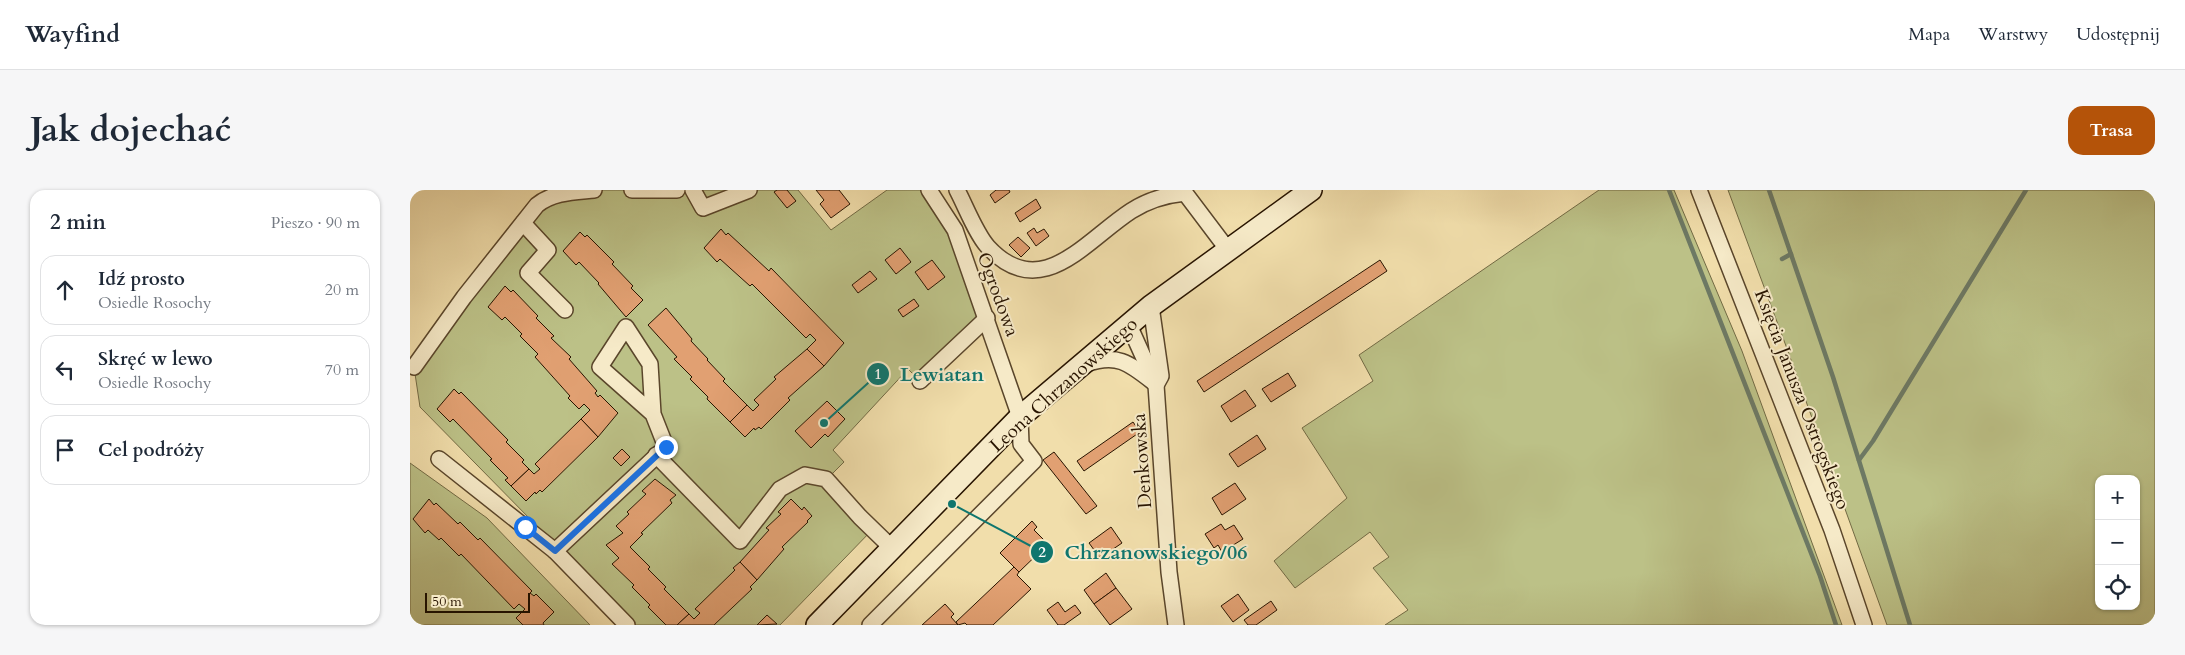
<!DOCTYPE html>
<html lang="pl">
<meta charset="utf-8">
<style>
body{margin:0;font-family:Cardo,serif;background:#f6f6f7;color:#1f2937}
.controls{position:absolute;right:15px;bottom:15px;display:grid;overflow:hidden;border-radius:10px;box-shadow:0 1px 4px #0004}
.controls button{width:45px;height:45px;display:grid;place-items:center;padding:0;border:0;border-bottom:1px solid #e0e1e3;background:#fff;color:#1f2937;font:25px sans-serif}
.scale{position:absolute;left:15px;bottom:12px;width:105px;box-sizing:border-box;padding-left:5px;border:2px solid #281400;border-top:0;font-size:14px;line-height:18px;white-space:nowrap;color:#281400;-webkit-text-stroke:4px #f6eac8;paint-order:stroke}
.stop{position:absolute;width:15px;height:15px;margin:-11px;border:4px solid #1a73e8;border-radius:50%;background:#fff}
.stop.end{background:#1a73e8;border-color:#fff;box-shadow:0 1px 5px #0008}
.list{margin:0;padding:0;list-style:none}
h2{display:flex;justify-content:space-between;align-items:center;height:65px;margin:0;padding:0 20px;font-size:21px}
h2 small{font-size:16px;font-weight:400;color:#747a83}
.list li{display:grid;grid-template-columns:32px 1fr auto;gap:15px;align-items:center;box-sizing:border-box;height:70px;margin:0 10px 10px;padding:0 10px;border:1px solid #e0e1e3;border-radius:15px}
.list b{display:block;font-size:19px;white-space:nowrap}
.list p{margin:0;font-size:16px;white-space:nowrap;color:#747a83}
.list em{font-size:16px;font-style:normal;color:#747a83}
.icon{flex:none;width:28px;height:28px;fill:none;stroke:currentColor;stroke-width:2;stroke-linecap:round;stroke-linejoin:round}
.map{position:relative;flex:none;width:1745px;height:435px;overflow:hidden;border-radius:15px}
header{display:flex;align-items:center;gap:30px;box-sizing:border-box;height:70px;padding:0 25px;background:#fff;border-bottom:1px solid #e0e1e3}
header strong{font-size:24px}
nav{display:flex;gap:28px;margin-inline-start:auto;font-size:18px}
.intro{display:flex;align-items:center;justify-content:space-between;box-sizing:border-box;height:120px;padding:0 30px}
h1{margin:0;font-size:35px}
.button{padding:12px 22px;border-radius:15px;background:#b45309;color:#fff;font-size:18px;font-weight:700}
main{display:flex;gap:30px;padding:0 30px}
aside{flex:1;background:#fff;border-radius:15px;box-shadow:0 1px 4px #0004}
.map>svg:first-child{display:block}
.green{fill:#bcc187;stroke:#726a44;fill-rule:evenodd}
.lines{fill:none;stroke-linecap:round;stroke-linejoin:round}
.stream{stroke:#6d7964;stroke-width:4.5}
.building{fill:#e1a072;stroke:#281400}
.street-casing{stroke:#5a462b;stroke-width:18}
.secondary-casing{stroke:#281400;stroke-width:24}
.street{stroke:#f6eac8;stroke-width:15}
.secondary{stroke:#f6eac8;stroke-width:21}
.route{stroke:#1a73e8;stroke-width:6}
.labels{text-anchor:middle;stroke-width:4;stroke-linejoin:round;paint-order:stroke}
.street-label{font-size:19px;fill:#281400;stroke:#f6eac8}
.leader{fill:none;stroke:#0f766e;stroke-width:2}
.callout-dot{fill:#0f766e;stroke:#f6eac8;stroke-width:2}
.mark-label{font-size:15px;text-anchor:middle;font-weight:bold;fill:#fff}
.callout-label{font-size:20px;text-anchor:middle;font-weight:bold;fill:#0f766e;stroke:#f6eac8;stroke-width:4;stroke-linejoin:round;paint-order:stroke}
</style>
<header>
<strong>Wayfind</strong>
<nav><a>Mapa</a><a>Warstwy</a><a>Udostępnij</a></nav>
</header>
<div class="intro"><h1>Jak dojechać</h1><a class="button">Trasa</a></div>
<main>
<aside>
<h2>2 min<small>Pieszo · 90 m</small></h2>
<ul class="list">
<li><svg class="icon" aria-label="ahead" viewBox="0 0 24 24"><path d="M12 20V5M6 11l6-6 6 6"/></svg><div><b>Idź prosto</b><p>Osiedle Rosochy</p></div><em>20 m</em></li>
<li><svg class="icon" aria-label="left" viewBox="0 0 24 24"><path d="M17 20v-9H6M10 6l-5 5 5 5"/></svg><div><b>Skręć w lewo</b><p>Osiedle Rosochy</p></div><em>70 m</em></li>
<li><svg class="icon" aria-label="arrive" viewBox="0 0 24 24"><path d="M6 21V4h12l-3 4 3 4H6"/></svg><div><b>Cel podróży</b></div></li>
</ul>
</aside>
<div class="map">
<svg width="1745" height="435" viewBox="0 0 1745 435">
<rect width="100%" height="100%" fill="#f1deab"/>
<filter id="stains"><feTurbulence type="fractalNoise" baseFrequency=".004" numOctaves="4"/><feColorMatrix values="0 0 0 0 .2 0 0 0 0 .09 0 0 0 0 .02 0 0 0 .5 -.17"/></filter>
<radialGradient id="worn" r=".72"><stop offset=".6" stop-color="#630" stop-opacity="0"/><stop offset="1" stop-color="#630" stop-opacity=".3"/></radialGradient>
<g class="green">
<polygon points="183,0 388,0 421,40 477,0 529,0 523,4 577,128 510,191 498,179 423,260 434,272 417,289 463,339 370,435 217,435 115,337 122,331 10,217 4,177 127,15"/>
<polygon points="1189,0 1264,0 1332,161 1432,435 975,435 998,420 963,378 979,367 960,342 885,398 864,371 937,308 892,238 963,191 949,165"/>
<path d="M1318,0H1745V435H1477L1376,156ZM1689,289H1726V416H1689Z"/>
<polygon points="0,273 77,328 180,435 0,435"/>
</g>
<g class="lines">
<g class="stream">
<polyline points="1259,0 1410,386 1426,435"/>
<polyline points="1359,0 1423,187 1500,435"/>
<polyline points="1372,69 1381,64"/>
<polyline points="1449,270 1463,251 1616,0"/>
</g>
</g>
<g class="building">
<polygon points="367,0 377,0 386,11 377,18 364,2"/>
<polygon points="406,0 429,0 440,14 421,28 410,14 414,10"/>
<polygon points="586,0 599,0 600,2 585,13 580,5"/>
<polygon points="626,9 631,18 610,32 605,23"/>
<polygon points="624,38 627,43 634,39 639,46 626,56 617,43"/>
<polygon points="311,39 316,45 318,43 359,81 361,78 434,153 414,176 397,159 406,150 400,144 396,148 342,94 340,96 310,69 307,72 294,58"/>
<polygon points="170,42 175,47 177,45 204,72 202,74 223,96 221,98 233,110 216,127 188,94 189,93 169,72 166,75 153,61"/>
<polygon points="608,47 620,58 611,67 599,55"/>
<polygon points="490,58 501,72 486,84 475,70"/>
<polygon points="522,70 535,87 518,100 505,82"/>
<polygon points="970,70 977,81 794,202 787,191"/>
<polygon points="460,81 467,89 448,103 442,95"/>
<polygon points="95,96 101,102 103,100 128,126 126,128 144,146 141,148 161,167 159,169 187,201 185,203 188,207 190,205 208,223 188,247 171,229 180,220 174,214 169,219 158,208 160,206 125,167 128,164 110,146 112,144 95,127 92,130 78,117"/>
<polygon points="504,109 509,116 493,127 488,120"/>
<polygon points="256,118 282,149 281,151 298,169 297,170 315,189 313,191 337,215 320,232 297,209 298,207 280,189 282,187 264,169 267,167 238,135"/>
<polygon points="397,159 414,176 378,208 380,210 351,239 349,237 345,240 344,238 335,247 320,232 337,215 343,221 349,215 344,210 366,189 364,187"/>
<polygon points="878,183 886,196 861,212 852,199"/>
<polygon points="44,199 49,204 51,202 98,250 96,252 114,270 112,272 119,279 101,296 95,290 98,288 80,270 82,269 43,229 40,232 27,219"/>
<polygon points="835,200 846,216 821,232 811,216"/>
<polygon points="417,211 435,229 418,247 415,244 401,258 385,241"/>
<polygon points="171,229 188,247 132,302 130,300 126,304 125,302 116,311 101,296 119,279 124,284 130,279 125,274"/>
<polygon points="723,232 730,242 674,281 667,271"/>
<polygon points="847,245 856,259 828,277 819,264"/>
<polygon points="212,259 220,267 211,276 203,268"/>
<polygon points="644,262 687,316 676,324 633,270"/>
<polygon points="245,289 266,305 260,310 262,313 231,343 233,344 220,357 240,377 238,379 256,397 254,399 279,424 267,435 256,435 238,417 240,415 222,397 224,395 202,374 209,368 196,355 213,343 206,336 219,324 217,322 236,304 232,301"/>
<polygon points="825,293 836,309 812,325 802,308"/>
<polygon points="19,309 24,315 26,313 48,334 50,332 68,350 70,348 122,401 120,403 124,406 126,404 144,422 133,433 134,435 113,435 106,428 115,419 109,414 104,419 51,364 49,366 31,348 29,350 18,340 15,343 3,329"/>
<polygon points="381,309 392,320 394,317 402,326 397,331 398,332 372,357 374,359 347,390 330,372 359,340 356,338 371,324 368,322"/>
<polygon points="622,331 627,337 624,340 638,354 609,382 590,363"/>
<polygon points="811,334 815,340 824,335 833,349 812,362 808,355 804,358 795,344"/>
<polygon points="701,337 712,353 690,368 679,353"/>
<polygon points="330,372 347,390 340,397 342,399 304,435 267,435 279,424 284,429 290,423 285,419 325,380 323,378"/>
<polygon points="604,377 609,382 607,385 621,399 583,435 557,435 555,433 548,435 546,432"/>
<polygon points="696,383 706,398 684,414 674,400"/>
<polygon points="706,398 722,419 700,435 684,414"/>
<polygon points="828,404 839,420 823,432 811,416"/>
<polygon points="861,411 867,420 846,435 838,435 834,430"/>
<polygon points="648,412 655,422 665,415 671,423 654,435 648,435 637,420"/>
<polygon points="535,414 544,424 541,427 548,435 512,435"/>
<polygon points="357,425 367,434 347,435"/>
</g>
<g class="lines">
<g class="street-casing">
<g id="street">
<polyline points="222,0 267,0"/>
<polyline points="283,0 293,18 339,0"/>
<path d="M547,0C556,17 566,44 578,57C631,114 675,51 721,21C738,10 755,5 775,3"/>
<polyline points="775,0 775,3 818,60"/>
<polyline points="1289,0 1422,340 1454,435"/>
<polyline points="113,33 138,60 118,83 155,120"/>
<polyline points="741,116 751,186 746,195"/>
<polyline points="719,135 746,195 759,382 766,435"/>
<path d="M676,174C707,163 719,173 743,192"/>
<path d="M4,177L54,107L127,15C143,2 164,2 184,0"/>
<polyline points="510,191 577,128"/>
<polyline points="246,265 330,351 370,299 395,285 416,289 450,327 483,359"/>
<polyline points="29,269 145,361 217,435"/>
<polyline points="145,361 256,257 243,224 240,174 216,137 190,177 243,224"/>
<polyline points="460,435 624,271 611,254 610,227 545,40 519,0"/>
</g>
</g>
<g class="secondary-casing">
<polyline id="secondary" points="407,435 610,227 741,116 901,0"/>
</g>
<use href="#street" class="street"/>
<use href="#secondary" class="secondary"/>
</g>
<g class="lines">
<polyline class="route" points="115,337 145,361 256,257"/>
</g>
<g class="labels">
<g class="street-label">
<text transform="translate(589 104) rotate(70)" y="7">Ogrodowa</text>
<text transform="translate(653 194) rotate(-42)" y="7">Leona Chrzanowskiego</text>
<text transform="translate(1393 209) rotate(69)" y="7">Księcia Janusza Ostrogskiego</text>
<text transform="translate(731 271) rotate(-94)" y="7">Denkowska</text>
</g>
</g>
<path class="leader" d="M414 233L468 184M542 314L632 362"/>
<g class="callout-dot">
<circle cx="414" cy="233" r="5"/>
<circle cx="542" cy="314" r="5"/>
<circle cx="468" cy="184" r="12"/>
<circle cx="632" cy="362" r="12"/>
</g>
<g class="mark-label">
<text x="468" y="189">1</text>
<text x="632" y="367">2</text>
</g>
<g class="callout-label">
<text x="532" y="191">Lewiatan</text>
<text x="746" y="369">Chrzanowskiego/06</text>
</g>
<rect width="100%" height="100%" filter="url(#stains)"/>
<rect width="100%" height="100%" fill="url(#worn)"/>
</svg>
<div class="controls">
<button>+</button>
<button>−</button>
<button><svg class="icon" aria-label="locate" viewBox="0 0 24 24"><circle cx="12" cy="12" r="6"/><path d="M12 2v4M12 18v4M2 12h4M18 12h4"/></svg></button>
</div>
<div class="scale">50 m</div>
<div class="stop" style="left:115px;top:337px"></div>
<div class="stop end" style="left:256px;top:257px"></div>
</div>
</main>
